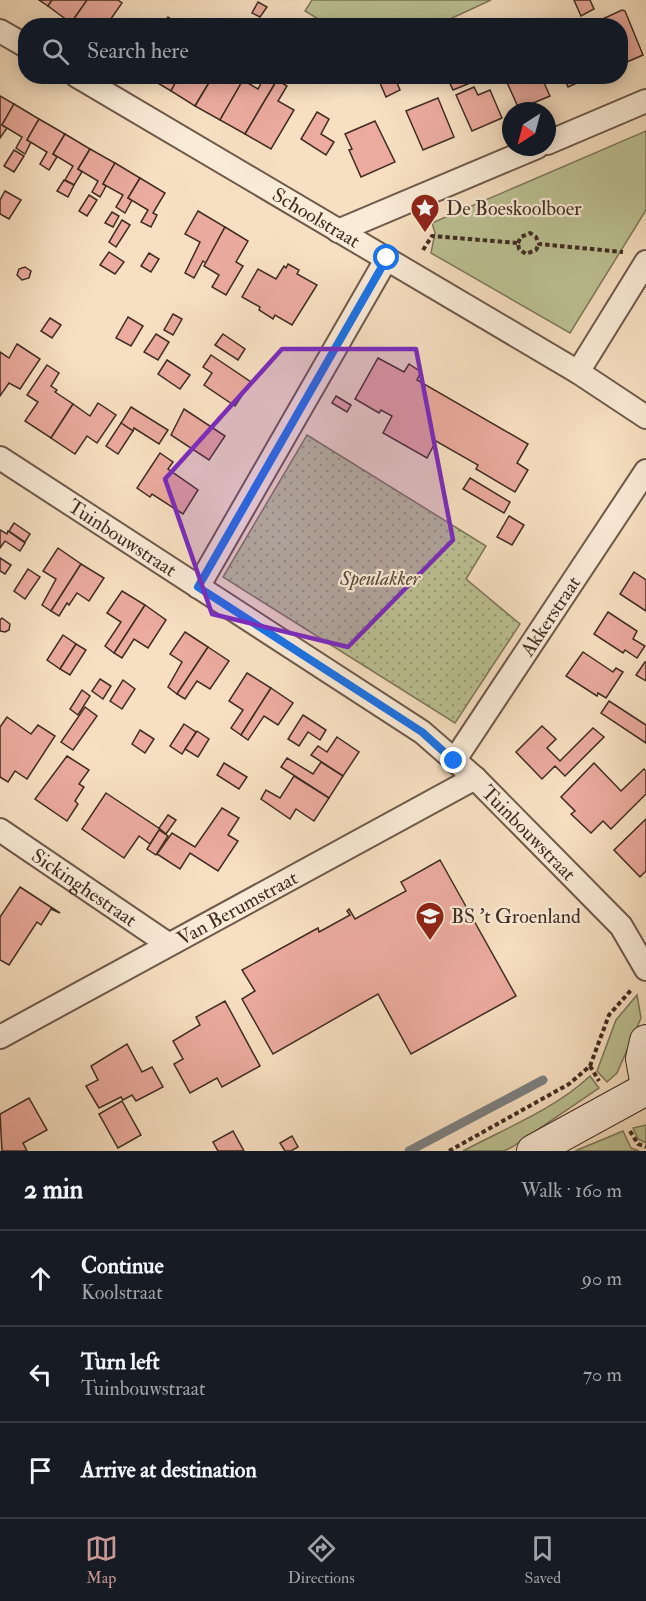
<!DOCTYPE html>
<meta charset="utf-8">
<style>
body{margin:0;font-family:"IM FELL Double Pica",serif;background:#242831;color:#f1f3f6}
.compass{position:absolute;left:502px;top:102px;width:54px;height:54px;border-radius:50%;background:#171b24;box-shadow:0 3px 15px #0003;rotate:216deg}
.stop{position:absolute;width:18px;height:18px;margin:-14px;border:4px solid #1a73e8;border-radius:50%;background:#fff}
.stop.end{background:#1a73e8;border-color:#fff;box-shadow:0 2px 6px #0008}
.list{margin:0;padding:0;list-style:none}
h2{display:flex;justify-content:space-between;align-items:center;height:78px;margin:0;padding:0 24px;font-size:26px}
h2 small{font-size:20px;font-weight:400;color:#9ea1a6}
.list li{display:grid;grid-template-columns:39px 1fr auto;gap:18px;align-items:center;box-sizing:border-box;height:96px;padding:0 24px;border-top:2px solid #363941}
.list b{display:block;font-size:22px;white-space:nowrap}
.list p{margin:0;font-size:20px;white-space:nowrap;color:#9ea1a6}
.list em{font-size:20px;font-style:normal;color:#9ea1a6}
.icon{flex:none;width:33px;height:33px;fill:none;stroke:currentColor;stroke-width:2;stroke-linecap:round;stroke-linejoin:round}
.map{position:relative;flex:none;width:646px;height:1151px;overflow:hidden}
.search{position:absolute;background:#171b24;box-shadow:0 3px 15px #0003;left:18px;right:18px;top:18px;height:66px;display:flex;align-items:center;gap:15px;box-sizing:border-box;padding:0 21px;border-radius:24px;color:#9ea1a6;font-size:22px}
.sheet{height:366px;background:#171b24}
nav{display:flex;justify-content:space-around;align-items:center;box-sizing:border-box;height:84px;border-top:2px solid #363941;background:#171b24;font-size:16px;color:#9ea1a6}
nav a{display:grid;justify-items:center;gap:3px}
nav .on{color:#c59692}
.map>svg:first-child{display:block}
.grass{fill:#bcc294;stroke:#7e775c;stroke-width:1.5}
.park{fill:url(#park-dots);stroke:#7e775c;stroke-width:1.5}
.lines{fill:none;stroke-linecap:round;stroke-linejoin:round}
.stream{stroke:#7c8181;stroke-width:9}
.building{fill:#ebab9e;stroke:#402c23;stroke-width:1.5}
.minor-casing{stroke:#6e594b;stroke-width:26}
.secondary-casing{stroke:#402c23;stroke-width:34}
.path{stroke:#402c23;stroke-width:4;stroke-dasharray:4.5 3;stroke-linecap:butt}
.minor{stroke:#faebd7;stroke-width:22}
.secondary{stroke:#faebd7;stroke-width:32}
.route{stroke:#1a73e8;stroke-width:8}
.marked{fill:#7b2cbf;fill-opacity:0.2;stroke:#7b2cbf;stroke-width:4.5;stroke-linejoin:round}
.labels{text-anchor:middle;stroke-width:4.5;stroke-linejoin:round;paint-order:stroke}
.poi-label{font-size:20px;fill:#402c23;stroke:#faebd7;text-anchor:start}
.street-label{font-size:20px;fill:#402c23;stroke:#faebd7}
.park-label{font-size:20px;font-style:italic;fill:#594a3a;stroke:#faebd7}
</style>
<div class="map">
<svg width="646" height="1151" viewBox="0 0 646 1151">
<defs>
<pattern id="park-dots" width="8" height="8" patternUnits="userSpaceOnUse" patternTransform="scale(1.5)"><rect width="8" height="8" fill="#bcc294"/><path d="M2 2h.1M6 6h.1" fill="none" stroke="#9a9e78" stroke-width="1.8" stroke-linecap="round"/></pattern>
</defs>
<rect width="100%" height="100%" fill="#f7e0c2"/>
<filter id="stains"><feTurbulence type="fractalNoise" baseFrequency=".00333" numOctaves="4"/><feColorMatrix values="0 0 0 0 .2 0 0 0 0 .09 0 0 0 0 .02 0 0 0 .5 -.17"/></filter>
<radialGradient id="worn" r=".72"><stop offset=".6" stop-color="#630" stop-opacity="0"/><stop offset="1" stop-color="#630" stop-opacity=".3"/></radialGradient>
<g class="grass">
<polygon points="312,0 491,0 437,25 328,25 305,11"/>
<polygon points="646,131 646,210 570,333 431,253 435,233 432,223"/>
<polygon points="637,995 641,1018 617,1073 607,1082 597,1071 616,1020"/>
<path d="M590,1076L599,1088L512,1147L504,1151H463C506,1128 555,1109 590,1076Z"/>
<polygon points="646,1125 646,1143 638,1139 633,1128"/>
<polygon points="623,1131 631,1148 639,1151 575,1151"/>
</g>
<polygon class="park" points="307,435 486,546 466,579 520,624 455,723 223,577"/>
<g class="lines">
<polyline class="stream" points="409,1151 543,1080"/>
</g>
<g class="building">
<polygon points="39,0 52,0 48,6"/>
<polygon points="52,0 87,0 71,23 48,6"/>
<polygon points="87,0 118,0 122,3 106,26 74,26 71,23"/>
<polygon points="574,0 590,0 594,9 581,16"/>
<polygon points="258,2 267,7 260,17 252,13"/>
<polygon points="622,10 625,11 643,55 620,65 620,26 597,26 596,24 596,22"/>
<polygon points="168,17 177,23 176,26 162,26"/>
<polygon points="146,76 179,76 171,91"/>
<polygon points="179,76 213,76 195,106 171,91"/>
<polygon points="213,76 237,76 243,80 220,120 195,106"/>
<polygon points="265,76 270,76 277,80 245,134 220,120 243,80 258,89"/>
<polygon points="377,76 394,76 400,90 386,97"/>
<polygon points="449,76 467,76 470,83 453,90 447,77"/>
<polygon points="504,76 541,76 550,96 519,109"/>
<polygon points="563,76 593,76 568,87"/>
<polygon points="277,80 287,86 278,101 294,110 271,149 245,134"/>
<polygon points="474,87 478,95 490,90 502,118 472,131 456,95"/>
<polygon points="0,96 14,104 2,125 7,128 0,138"/>
<polygon points="438,98 454,137 423,150 406,111"/>
<polygon points="14,104 39,119 27,140 31,142 25,154 16,148 22,137 2,125"/>
<polygon points="317,112 329,119 321,134 334,142 326,155 301,139"/>
<polygon points="39,119 65,134 53,154 57,157 49,170 40,164 47,152 27,140"/>
<polygon points="375,121 395,162 361,177 349,150 352,149 345,134"/>
<polygon points="65,134 90,149 78,169 82,172 74,185 65,180 73,166 53,154"/>
<polygon points="90,149 115,163 103,184 106,186 100,197 92,192 98,181 78,169"/>
<polygon points="14,150 24,156 14,172 4,166"/>
<polygon points="115,163 140,178 128,198 132,200 125,213 116,207 123,195 103,184"/>
<polygon points="140,178 165,193 153,213 157,215 151,227 141,222 148,210 128,198"/>
<polygon points="64,180 74,185 68,197 57,191"/>
<polygon points="5,191 21,200 9,219 0,214 0,200"/>
<polygon points="89,195 97,200 87,216 79,211"/>
<polygon points="198,211 225,227 206,263 203,261 194,278 185,273 200,242 185,234"/>
<polygon points="112,212 119,216 113,227 105,223"/>
<polygon points="122,220 130,225 116,247 109,242"/>
<polygon points="225,227 248,241 236,262 243,266 226,295 212,287 219,275 204,266"/>
<polygon points="109,252 124,262 115,274 100,265"/>
<polygon points="149,253 159,259 151,272 141,266"/>
<polygon points="288,264 299,270 297,274 317,285 292,325 275,315 273,319 259,310 260,307 242,297 258,269 276,279 284,266 286,268"/>
<polygon points="25,267 31,271 29,278 22,280 17,275 19,269"/>
<polygon points="173,314 182,319 173,335 164,330"/>
<polygon points="128,317 143,326 131,346 116,338"/>
<polygon points="50,318 61,325 52,338 41,331"/>
<polygon points="156,334 169,342 158,360 144,352"/>
<polygon points="223,334 245,349 238,360 215,345"/>
<polygon points="17,344 40,359 20,389 9,383 0,396 0,352 9,358"/>
<polygon points="211,355 251,382 235,406 204,385 212,373 203,367"/>
<polygon points="378,358 404,372 409,364 421,372 417,380 528,444 517,463 528,470 515,492 476,469 478,465 436,441 427,458 383,433 392,416 381,410 379,413 355,399"/>
<polygon points="167,360 190,375 180,389 158,374"/>
<polygon points="47,365 59,373 51,386 57,390 55,392 73,404 51,438 25,421 38,402 27,395"/>
<polygon points="336,396 351,405 347,412 332,403"/>
<polygon points="98,403 116,415 97,443 87,436 75,454 51,438 73,404 90,416"/>
<polygon points="131,407 168,430 159,444 134,428 133,431 121,423"/>
<polygon points="184,409 225,436 209,460 171,435"/>
<polygon points="121,423 133,431 118,454 106,446"/>
<polygon points="160,453 173,462 168,469 198,490 183,514 152,494 150,497 137,488"/>
<polygon points="470,478 510,502 504,513 463,489"/>
<polygon points="509,516 524,525 512,545 497,537"/>
<polygon points="14,523 30,534 25,542 9,531"/>
<polygon points="0,530 7,534 8,531 25,543 20,551 5,541 0,548"/>
<polygon points="58,548 81,564 51,611 42,605 56,579 43,571"/>
<polygon points="0,558 11,565 5,574 0,571"/>
<polygon points="81,564 104,578 89,601 77,593 69,605 67,603 59,616 51,611"/>
<polygon points="28,569 40,577 25,599 14,591"/>
<polygon points="634,572 646,580 646,611 620,594"/>
<polygon points="122,591 145,605 114,653 105,646 121,622 107,613"/>
<polygon points="145,605 166,620 148,648 134,639 122,658 114,653"/>
<polygon points="608,612 637,631 633,639 645,646 637,658 625,650 623,653 594,634"/>
<polygon points="2,618 10,624 9,630 5,632 0,631 0,620"/>
<polygon points="185,632 208,647 177,694 168,687 182,662 170,654"/>
<polygon points="63,635 76,644 60,669 47,660"/>
<polygon points="76,644 86,650 70,675 60,669"/>
<polygon points="208,647 229,661 210,689 197,681 185,699 177,694"/>
<polygon points="583,652 613,672 616,668 623,672 606,698 598,693 597,696 566,676"/>
<polygon points="645,662 646,663 646,681 636,675"/>
<polygon points="247,673 271,688 241,735 231,728 243,710 229,701"/>
<polygon points="100,679 111,686 103,699 92,691"/>
<polygon points="123,680 135,689 122,709 110,701"/>
<polygon points="271,688 293,703 278,725 264,716 248,740 241,735"/>
<polygon points="82,690 90,696 78,715 70,709"/>
<polygon points="609,701 646,725 646,743 601,713"/>
<polygon points="85,707 97,716 73,750 61,742"/>
<polygon points="303,715 326,730 320,740 308,732 299,746 288,739"/>
<polygon points="7,717 31,734 38,725 55,736 27,779 15,771 8,782 0,777 0,727"/>
<polygon points="184,724 196,732 182,754 170,746"/>
<polygon points="542,726 556,739 547,748 560,761 593,728 604,737 565,776 555,766 542,779 516,752"/>
<polygon points="140,730 154,739 145,753 132,744"/>
<polygon points="197,731 209,739 198,757 185,749"/>
<polygon points="337,737 359,752 343,776 311,755 318,746 327,752"/>
<polygon points="67,756 89,770 79,784 84,787 75,801 78,804 67,821 35,799"/>
<polygon points="287,758 313,774 321,762 343,776 329,798 281,767"/>
<polygon points="224,763 247,777 239,789 217,775"/>
<polygon points="594,763 621,791 644,769 646,771 646,794 611,829 603,821 591,833 571,814 575,811 561,797"/>
<polygon points="294,776 329,798 314,821 296,809 290,819 261,799 266,790 280,798"/>
<polygon points="106,793 160,829 150,844 139,836 124,858 82,829"/>
<polygon points="222,808 239,818 228,835 238,841 218,871 190,853 180,869 157,854 172,833 195,847"/>
<polygon points="168,815 176,820 166,834 159,828"/>
<polygon points="646,819 646,871 640,877 614,850"/>
<polygon points="159,830 168,836 156,855 147,849"/>
<polygon points="440,860 516,996 411,1054 378,994 273,1054 242,999 255,991 242,970 318,928 319,932 350,915 347,911 349,909 355,919 406,891 401,882"/>
<polygon points="20,887 60,913 51,909 41,925 37,922 9,965 0,960 0,917"/>
<polygon points="225,1001 260,1066 222,1087 217,1078 190,1093 174,1064 183,1059 173,1041 200,1025 196,1017"/>
<polygon points="127,1044 142,1072 152,1067 163,1087 136,1101 132,1095 123,1100 121,1097 99,1108 86,1086 98,1080 91,1066"/>
<polygon points="29,1098 47,1130 23,1143 27,1151 2,1151 0,1114"/>
<polygon points="122,1101 141,1135 118,1148 99,1114"/>
<polygon points="233,1131 244,1151 218,1151 213,1142"/>
<polygon points="292,1136 298,1147 291,1151 285,1151 280,1143"/>
</g>
<g class="lines">
<g class="minor-casing">
<g id="minor">
<polyline points="0,31 26,46"/>
<path id="s1" d="M77,76L578,372L646,417"/>
<polyline points="547,143 646,101"/>
<polyline points="338,231 537,147"/>
<polyline points="578,372 646,262"/>
<path id="s2" d="M0,458L422,732L475,778L621,926L646,969"/>
<polyline points="198,587 387,258"/>
<path id="s3" d="M454,761L646,471"/>
<path id="s4" d="M0,830L168,944"/>
<path id="s5" d="M0,1037L475,778"/>
</g>
</g>
<g class="secondary-casing">
<g id="secondary">
<polyline points="646,1041 642,1059 646,1081"/>
<polyline points="533,1151 646,1089"/>
</g>
</g>
<g class="path">
<polyline points="518,243 521,237 530,233 536,237 539,244 623,252"/>
<polyline points="423,250 432,236 518,243 519,249 526,254 536,250 539,244"/>
<polyline points="590,1066 599,1081"/>
<polyline points="630,1131 638,1144 646,1147"/>
<polyline points="449,1151 569,1084 590,1066 609,1015 632,989"/>
</g>
<use href="#minor" class="minor"/>
<use href="#secondary" class="secondary"/>
</g>
<g class="lines">
<polyline class="route" points="387,258 198,587 422,732 454,761"/>
</g>
<path class="marked" d="M282,349H416L453,540L348,647L212,614L165,479Z"/>
<defs>
<g id="sight-pin" transform="scale(1.5)"><path d="M0 17L-7.5 6A9.5 9.5 0 1 1 7.5 6Z" fill="#8f2418" stroke="#faebd7"/><path d="M0-6L1.8-2.2L6-1.7L2.9 1.2L3.7 5.4L0 3.3L-3.7 5.4L-2.9 1.2L-6-1.7L-1.8-2.2Z" fill="#fff"/></g>
<g id="school-pin" transform="scale(1.5)"><path d="M0 17L-7.5 6A9.5 9.5 0 1 1 7.5 6Z" fill="#8f2418" stroke="#faebd7"/><path d="M0-5L7-2L0 1L-7-2ZM-4 1L0 2.5L4 1V4Q0 6-4 4Z" fill="#fff"/></g>
</defs>
<g fill-rule="evenodd">
<use href="#sight-pin" x="425" y="208"/>
<use href="#school-pin" x="430" y="916"/>
</g>
<g class="labels">
<g class="poi-label">
<text x="446" y="215">De Boeskoolboer</text>
<text x="451" y="923">BS 't Groenland</text>
</g>
<g class="street-label">
<text dy="7" stroke="none"><textPath href="#s1" startOffset="278">Schoolstraat</textPath></text>
<text dy="7" stroke="none"><textPath href="#s2" startOffset="146">Tuinbouwstraat</textPath></text>
<text dy="7" stroke="none"><textPath href="#s3" startOffset="174">Akkerstraat</textPath></text>
<text dy="7" stroke="none"><textPath href="#s2" startOffset="650">Tuinbouwstraat</textPath></text>
<text dy="7" stroke="none"><textPath href="#s4" startOffset="102">Sickinghestraat</textPath></text>
<text dy="7" stroke="none"><textPath href="#s5" startOffset="270">Van Berumstraat</textPath></text>
</g>
<g class="park-label">
<text x="380" y="585">Speulakker</text>
</g>
</g>
<rect width="100%" height="100%" filter="url(#stains)"/>
<rect width="100%" height="100%" fill="url(#worn)"/>
</svg>
<svg class="compass" viewBox="-18 -18 36 36"><path d="M0-13l5 13h-10z" fill="#e53935"/><path d="M0 13l5-13h-10z" fill="#9ea1a6"/></svg>
<div class="stop" style="left:387px;top:258px"></div>
<div class="stop end" style="left:454px;top:761px"></div>
<div class="search"><svg class="icon" aria-label="search" viewBox="0 0 24 24"><circle cx="10" cy="10" r="6"/><path d="M15 15l6 6"/></svg>Search here</div>
</div>
<section class="sheet">
<h2>2 min<small>Walk · 160 m</small></h2>
<ul class="list">
<li><svg class="icon" aria-label="ahead" viewBox="0 0 24 24"><path d="M12 20V5M6 11l6-6 6 6"/></svg><div><b>Continue</b><p>Koolstraat</p></div><em>90 m</em></li>
<li><svg class="icon" aria-label="left" viewBox="0 0 24 24"><path d="M17 20v-9H6M10 6l-5 5 5 5"/></svg><div><b>Turn left</b><p>Tuinbouwstraat</p></div><em>70 m</em></li>
<li><svg class="icon" aria-label="arrive" viewBox="0 0 24 24"><path d="M6 21V4h12l-3 4 3 4H6"/></svg><div><b>Arrive at destination</b></div></li>
</ul>
</section>
<nav>
<a class="on"><svg class="icon" aria-label="map" viewBox="0 0 24 24"><path d="M3 6l6-2 6 2 6-2v14l-6 2-6-2-6 2zM9 4v14M15 6v14"/></svg>Map</a>
<a><svg class="icon" aria-label="directions" viewBox="0 0 24 24"><path d="M12 3l9 9-9 9-9-9zM9 14v-3h6M13 9l2 2-2 2"/></svg>Directions</a>
<a><svg class="icon" aria-label="saved" viewBox="0 0 24 24"><path d="M7 4h10v16l-5-4-5 4z"/></svg>Saved</a>
</nav>
